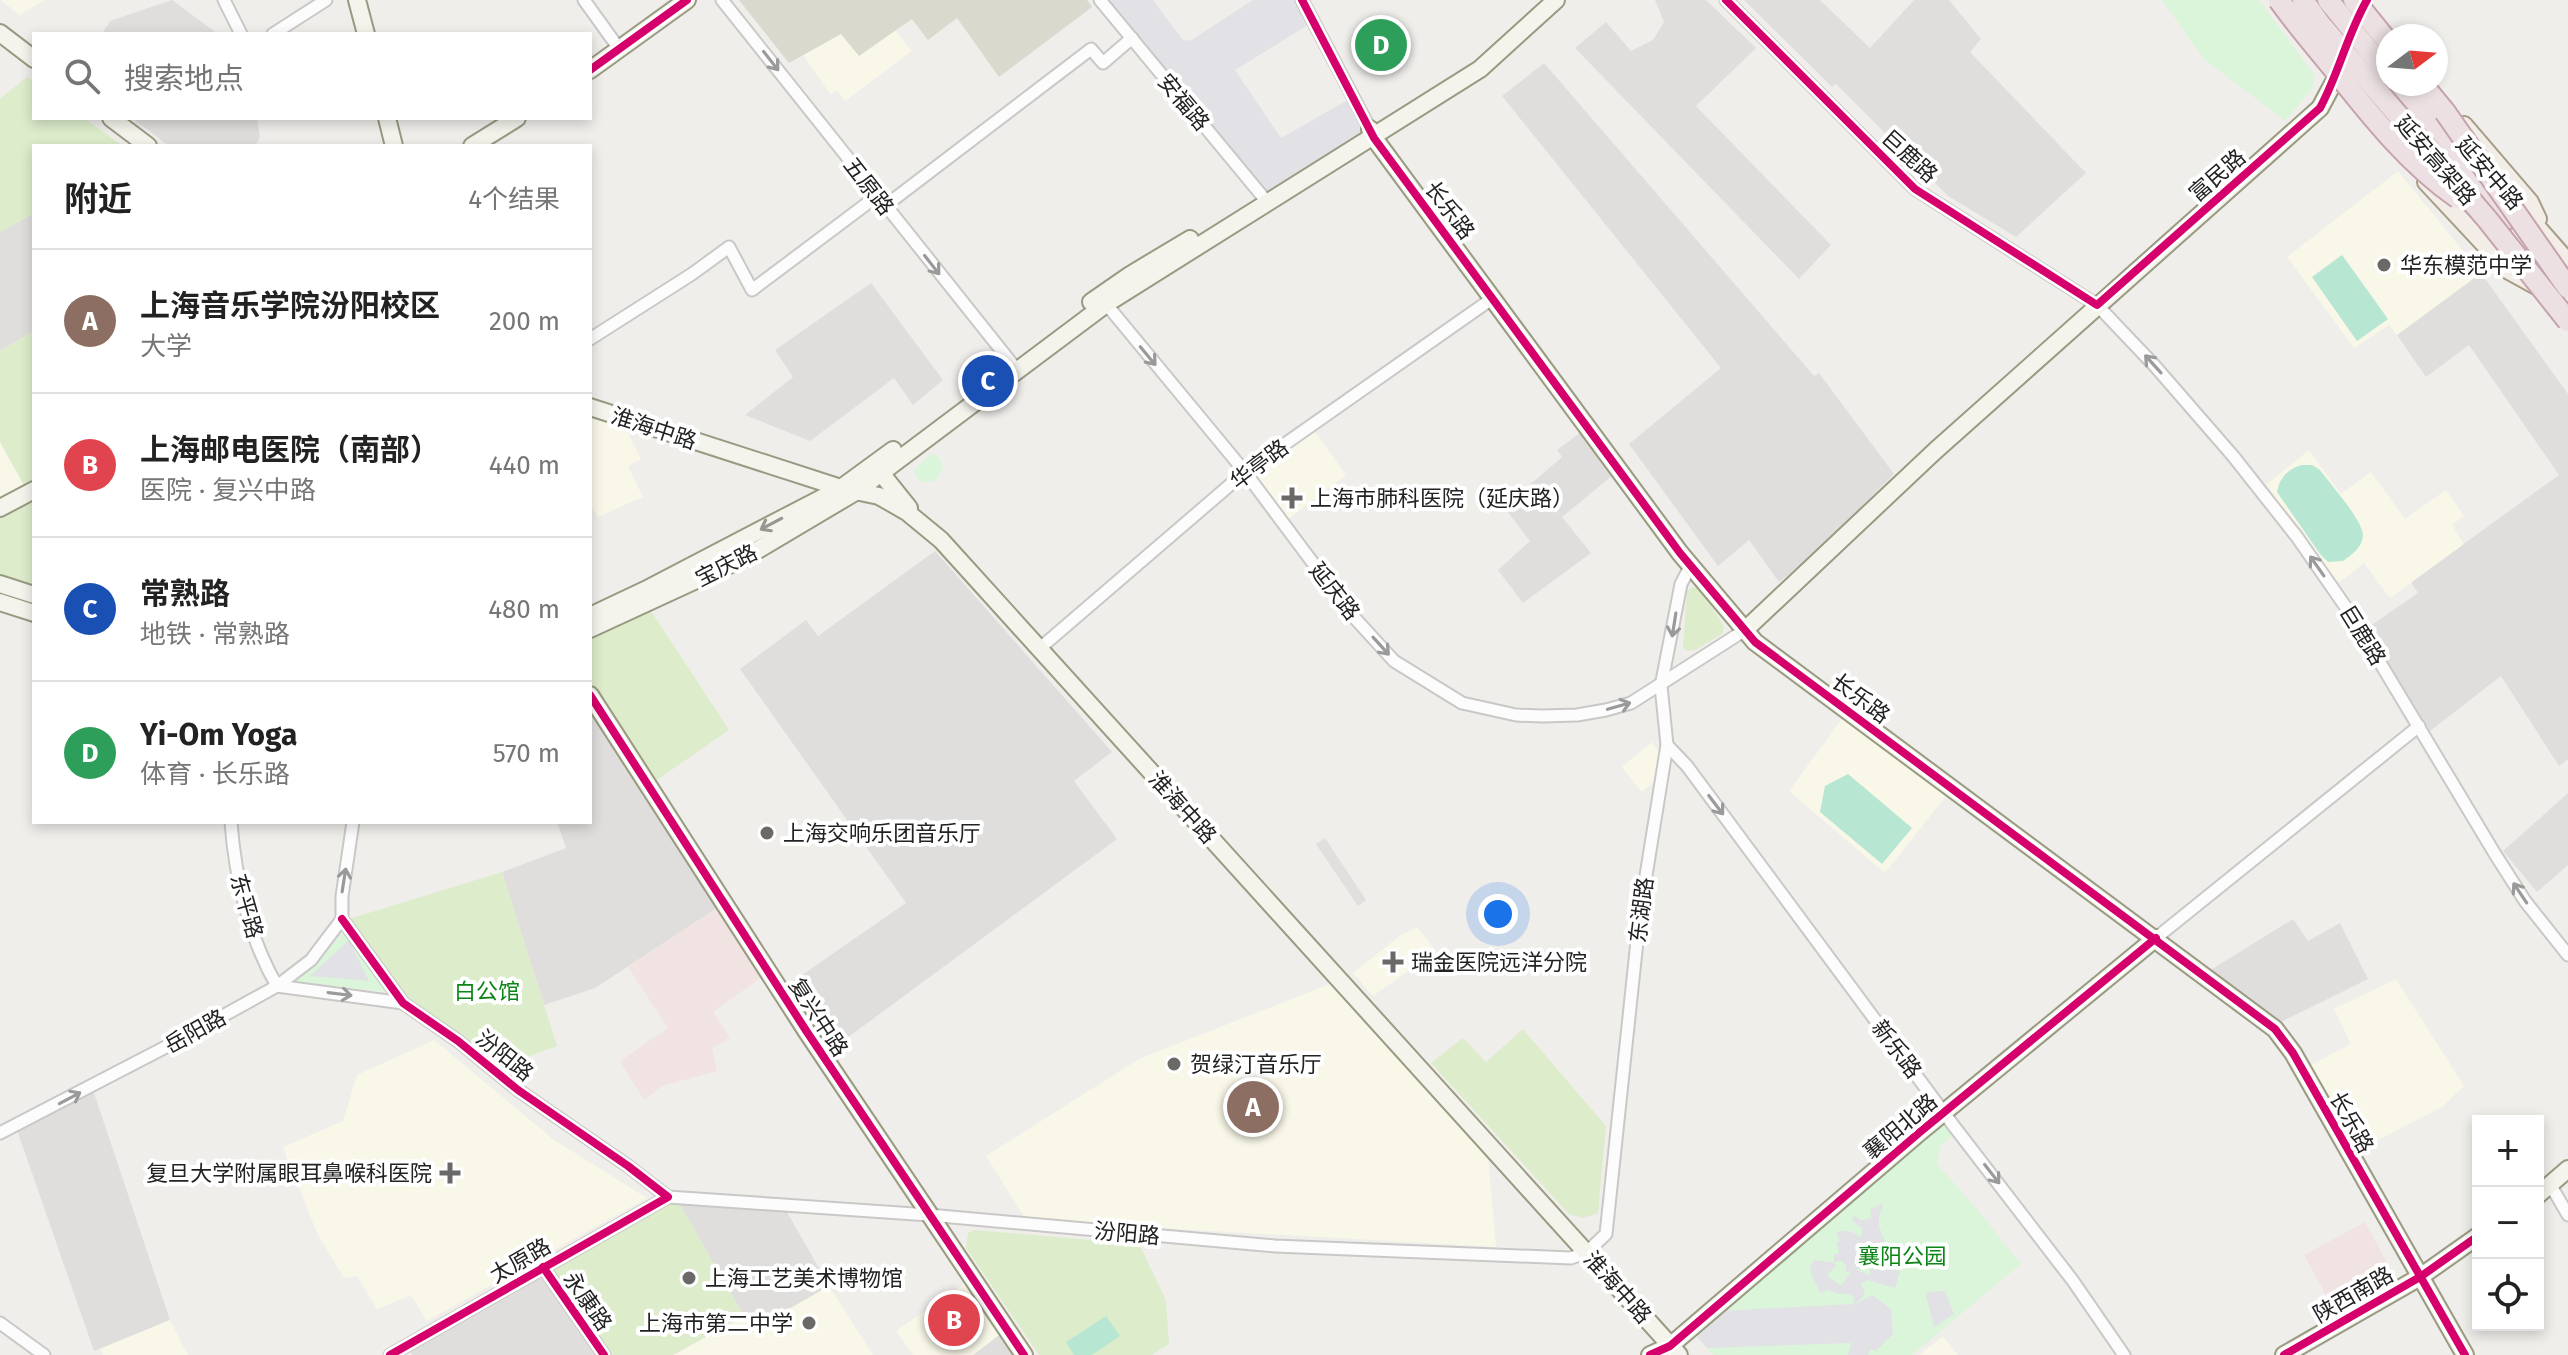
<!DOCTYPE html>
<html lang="zh">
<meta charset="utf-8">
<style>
body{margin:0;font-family:"Fira Sans","Noto Sans SC",sans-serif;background:#f2f2f2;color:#222}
.controls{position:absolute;right:24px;bottom:24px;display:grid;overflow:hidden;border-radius:0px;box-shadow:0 4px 12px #0003}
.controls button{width:72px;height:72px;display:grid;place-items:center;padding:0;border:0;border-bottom:2px solid #e0e0e0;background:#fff;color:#222;font:40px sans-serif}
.compass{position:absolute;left:2376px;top:24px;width:72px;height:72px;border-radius:50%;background:#fff;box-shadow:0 4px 12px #0003;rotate:74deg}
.you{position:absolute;left:1498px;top:914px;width:28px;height:28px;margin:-20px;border:6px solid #fff;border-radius:50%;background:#1a73e8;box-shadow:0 0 0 12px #1a73e833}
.badge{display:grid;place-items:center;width:52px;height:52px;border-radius:50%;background:#6a6968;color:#fff;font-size:26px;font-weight:700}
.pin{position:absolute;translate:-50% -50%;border:4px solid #fff;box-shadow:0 2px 8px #0006}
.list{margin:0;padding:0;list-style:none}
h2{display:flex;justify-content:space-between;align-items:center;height:104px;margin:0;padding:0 32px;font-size:34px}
h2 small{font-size:26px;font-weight:400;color:#767676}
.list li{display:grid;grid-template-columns:52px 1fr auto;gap:24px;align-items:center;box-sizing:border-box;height:144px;padding:0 32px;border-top:2px solid #e0e0e0}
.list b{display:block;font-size:30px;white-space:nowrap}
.list p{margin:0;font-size:26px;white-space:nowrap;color:#767676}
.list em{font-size:26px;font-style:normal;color:#767676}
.icon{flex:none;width:44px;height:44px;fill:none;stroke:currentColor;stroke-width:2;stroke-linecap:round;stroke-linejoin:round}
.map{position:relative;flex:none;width:2568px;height:1355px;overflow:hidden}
.search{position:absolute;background:#fff;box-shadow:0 4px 12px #0003;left:32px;top:32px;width:560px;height:88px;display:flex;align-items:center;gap:20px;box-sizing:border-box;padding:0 28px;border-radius:0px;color:#767676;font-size:30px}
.panel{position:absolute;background:#fff;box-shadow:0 4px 12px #0003;left:32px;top:144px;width:560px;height:680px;border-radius:0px}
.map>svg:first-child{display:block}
.residential{fill:#dfdedc}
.commercial{fill:#f1e3e1}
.education{fill:#f8f7e8}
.construction{fill:#d9d9cd}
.grass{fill:#ddeccb}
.park{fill:#daf5da}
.pitch{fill:#b7e6d2}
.parking{fill:#e0dfde}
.plaza{fill:#e2e1e5;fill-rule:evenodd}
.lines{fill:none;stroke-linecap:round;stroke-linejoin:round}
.street-casing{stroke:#c9c8c7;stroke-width:15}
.secondary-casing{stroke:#999a82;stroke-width:20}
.primary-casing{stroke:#a79c86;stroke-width:20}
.highway-casing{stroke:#c5a2ac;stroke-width:24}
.street{stroke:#fdfcfc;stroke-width:11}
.secondary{stroke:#f4f4ed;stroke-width:16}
.primary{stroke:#f3ede7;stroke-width:16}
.highway{stroke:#ece0e2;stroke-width:20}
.highway-bridge-casing{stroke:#c5a2ac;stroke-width:24;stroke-linecap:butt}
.highway-bridge{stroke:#ece0e2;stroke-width:20}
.cycleway-casing{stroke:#fff;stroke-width:13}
.cycleway{stroke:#d6006c;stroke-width:8}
.oneway{stroke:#9a9a9a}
.oneway2{stroke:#969692}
.poi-dot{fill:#6a6968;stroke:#fff;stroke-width:3}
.labels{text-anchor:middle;stroke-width:8;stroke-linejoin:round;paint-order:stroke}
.street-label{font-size:22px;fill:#222;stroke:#fff}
.poi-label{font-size:22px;fill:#222;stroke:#fff;text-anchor:start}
.park-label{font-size:22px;fill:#0c8416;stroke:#fff}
</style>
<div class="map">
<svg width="2568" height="1355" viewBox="0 0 2568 1355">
<rect width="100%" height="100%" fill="#f0eeeb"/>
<g class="residential">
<polygon points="172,0 218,34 102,34 110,21"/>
<polygon points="1655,0 1706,0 1756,48 1696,106 1831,245 1799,279 1575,48 1606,22 1631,51 1653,40 1664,22"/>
<polygon points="1744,0 1820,0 1870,48 1914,0 1949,0 1981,39 1970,52 2086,173 2016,237 1948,196 1836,84 1832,87"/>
<polygon points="1544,63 1814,376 1819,373 1894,474 1811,557 1779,582 1749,540 1718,566 1629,444 1721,368 1502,96"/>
<polygon points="132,118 257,118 260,137 255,146 169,146"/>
<polygon points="34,213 34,331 0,351 0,232"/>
<polygon points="2481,273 2568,394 2568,759 2559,766 2501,676 2430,731 2366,629 2418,593 2411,582 2559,475 2469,345 2426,377 2397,335"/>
<polygon points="871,283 943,380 913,405 894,378 810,441 745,415 793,377 775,350"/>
<polygon points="1580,433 1613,475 1562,517 1591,553 1523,603 1498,570 1530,541 1504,507 1562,457 1557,450"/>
<polygon points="935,551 1112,752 1074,781 1117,839 828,1052 786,986 906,903 740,669 806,620 818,636"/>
<polygon points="590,709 717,908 595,988 544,1005 502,872 566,848 557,822 590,822"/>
<polygon points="2568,793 2568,865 2537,892 2503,851"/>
<polygon points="2293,919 2308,941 2340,923 2368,979 2279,1023 2209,971"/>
<polygon points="93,1090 170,1320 94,1351 17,1130"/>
<polygon points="679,1203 787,1212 829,1286 752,1330"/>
<polygon points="541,1274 597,1355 412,1355 409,1351"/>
<polygon points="1003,1332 1019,1355 973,1355"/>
</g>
<g class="commercial">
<polygon points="717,908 762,977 713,1012 730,1038 712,1048 717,1071 662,1086 644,1100 620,1061 668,1028 628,967"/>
<polygon points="2365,1222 2388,1264 2327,1297 2304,1255"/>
</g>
<g class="education">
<polygon points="1,0 45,0 19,15"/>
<polygon points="895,30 912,51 845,101 837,90 830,94 803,55 841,34 859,56"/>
<polygon points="2398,171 2481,273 2397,335 2389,325 2354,348 2287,257"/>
<polygon points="590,414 624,425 641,459 628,466 643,497 598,517 590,505"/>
<polygon points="1313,429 1346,475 1286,521 1249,473"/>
<polygon points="0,442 25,487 0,502"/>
<polygon points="2309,450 2341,494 2371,472 2405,519 2446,490 2464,516 2452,525 2464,544 2390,598 2364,563 2337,584 2266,485"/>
<polygon points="1844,716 1947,795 1885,873 1789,791"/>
<polygon points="1652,742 1662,756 1657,779 1642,792 1622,767"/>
<polygon points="1417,927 1436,951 1373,996 1353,973 1398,937"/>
<polygon points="2396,979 2464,1086 2442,1107 2353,1153 2305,1068 2351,1044 2334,1009"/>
<polygon points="1332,983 1488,1156 1496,1247 1104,1225 1025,1218 986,1156 1139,1059"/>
<polygon points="434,1040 554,1140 647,1198 427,1321 411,1295 377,1309 357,1276 344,1278 317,1233 283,1147 343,1121 357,1075"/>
<polygon points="968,1281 1003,1332 973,1355 913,1355 896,1331"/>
<polygon points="829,1286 873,1355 673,1355 744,1316 753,1330"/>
<polygon points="170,1320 188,1355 103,1355 100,1349"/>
<polygon points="1943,1336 1958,1355 1919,1355"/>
</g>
<polygon class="construction" points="739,0 1087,0 1092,7 999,77 957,18 928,40 912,19 859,56 841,34 789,63"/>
<g class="grass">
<polygon points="27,77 34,82 34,118 84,118 123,146 34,146 34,213 0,232 0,99"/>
<polygon points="34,331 34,482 25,487 0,442 0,351"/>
<polygon points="34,495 34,586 31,588 0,578 0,514"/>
<polygon points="1693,587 1701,589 1724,627 1722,634 1695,650 1688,651 1683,648 1687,591"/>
<polygon points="651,611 729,730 654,782 590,681 590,637"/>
<polygon points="502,872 557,1046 500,1067 405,994 349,919"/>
<polygon points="1523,1029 1606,1126 1598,1213 1583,1218 1569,1214 1431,1063 1463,1038 1486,1062"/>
<polygon points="670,1202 679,1203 744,1316 673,1355 611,1355 551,1268"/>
<polygon points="974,1230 1139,1244 1166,1300 1169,1344 1152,1355 1039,1355 966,1248 968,1233"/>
</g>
<g class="park">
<polygon points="2162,0 2259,0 2315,76 2311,90 2285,121 2203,58"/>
<polygon points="931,454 938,455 943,468 936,480 923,483 916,476 914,470"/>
<polygon points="345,931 389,992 293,982"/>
<polygon points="1936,1123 1944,1124 1952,1136 1940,1146 1937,1164 1977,1209 2021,1264 1912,1355 1713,1355 1697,1337 1701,1327"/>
</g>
<g class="pitch">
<polygon points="2342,255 2388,319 2357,341 2312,277"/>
<path d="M2302,465H2312L2320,470C2330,484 2363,520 2363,536C2362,548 2351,555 2343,561L2328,562L2320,554L2277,492C2280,478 2287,469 2302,465Z"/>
<polygon points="1848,774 1912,828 1882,864 1820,812 1825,786"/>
<polygon points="1106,1316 1120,1336 1092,1355 1074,1355 1066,1342"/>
</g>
<polygon class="parking" points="1325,838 1366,900 1358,906 1316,844"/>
<g class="plaza">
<polygon points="1103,0 1153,0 1182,39 1190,41 1253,0 1302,0 1313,22 1235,70 1281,138 1353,97 1367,129 1262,195"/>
<polygon points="349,940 369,981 310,976"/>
<path d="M1884,1203L1879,1215V1226L1887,1247L1857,1270L1869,1275L1870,1269L1876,1270L1892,1262L1900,1272L1895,1288L1871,1281L1870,1279L1861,1283L1865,1294L1856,1304L1872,1295L1891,1309L1893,1334L1876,1351L1870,1349L1868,1355H1848L1851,1343L1707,1348L1697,1337L1701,1327L1718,1311L1853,1304L1854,1298L1851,1294H1839L1828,1290L1820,1293L1810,1271L1811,1265L1814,1260L1834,1263V1255L1839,1253L1837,1243L1840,1240L1836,1234L1839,1231H1849L1861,1237L1862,1229L1852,1219L1855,1216L1860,1220L1869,1219L1872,1217L1870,1209ZM1840,1260L1846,1265V1272H1850L1842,1285L1838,1284L1827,1275L1836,1266L1834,1263Z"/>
<polygon points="1945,1291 1954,1314 1934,1327 1926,1296 1928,1292"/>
</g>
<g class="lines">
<g class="street-casing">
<g id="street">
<polyline points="224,0 241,34"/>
<polyline points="584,0 620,50"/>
<polyline points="722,0 1017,370"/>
<polyline points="1100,0 1268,203"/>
<polyline points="1302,0 1370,129"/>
<polyline points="1726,0 1915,189 2097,305 2154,365 2233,456 2297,537 2352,616 2495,854 2525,901 2568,955"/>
<polyline points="273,34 326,0"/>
<polyline points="885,206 1091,49 1103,63 1132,38"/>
<polyline points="1102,299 1245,472 1351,614 1394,661 1462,703 1516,715 1542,716 1577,715 1606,710 1631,703 1745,630"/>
<polyline points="590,339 692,274 729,247 752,290 877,196"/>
<polyline points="1039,649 1245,472 1493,298"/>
<polyline points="1667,745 1687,766 1953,1125 2073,1281 2124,1355"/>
<path d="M231,822C235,877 249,938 277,986"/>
<polyline points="342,919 403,1003 458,1041 518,1090 628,1166 668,1197 929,1215 1275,1246 1571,1258 1587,1252 1606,1234 1640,913 1667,745 1661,686 1681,584 1691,565"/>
<polyline points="2156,938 2419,726"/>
<polyline points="277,986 403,1003"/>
<polyline points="0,1133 183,1038 277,986 311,960 342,919 342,896 353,822"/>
<polyline points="2551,1186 2568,1215"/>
<polyline points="543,1267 604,1355"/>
<polyline points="0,1323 44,1355"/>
<polyline points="390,1355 668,1197"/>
</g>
</g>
<g class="secondary-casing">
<g id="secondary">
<polyline points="357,0 366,34"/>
<polyline points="0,33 34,59"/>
<polyline points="590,70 687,0"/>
<polyline points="111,118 148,146"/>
<polyline points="387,118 394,146"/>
<polyline points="1370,129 1374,138 1680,553 1755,642 2275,1029 2293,1053 2465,1355"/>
<polyline points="472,146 517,118"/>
<polyline points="1091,302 1130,275 1190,239"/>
<polyline points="590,407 841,488 879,496 907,512 941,540 1679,1355"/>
<polyline points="881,473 909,508"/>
<polyline points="0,508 34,490"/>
<polyline points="0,584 34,595"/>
<polyline points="0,602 34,613"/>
<polyline points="590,616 645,590 841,488 893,450"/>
<polyline points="590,629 744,558 857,491 1106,304 1480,69 1556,0"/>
<polyline points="1745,630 1935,451 2320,108 2336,78 2340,64"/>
<polyline points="590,695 807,1032 1024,1355"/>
<polyline points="2538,1195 2568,1169"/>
<polyline points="1650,1355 1670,1346 1920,1132 2156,938"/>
<polyline points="2284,1355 2420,1277 2478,1236"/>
</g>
</g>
<g class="primary-casing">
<g id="primary">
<polyline points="2342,0 2388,56"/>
<polyline points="2464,125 2530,202 2538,219"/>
<polyline points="2426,182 2509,271 2540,288"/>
<polyline points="2524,212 2568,262"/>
</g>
</g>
<g class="highway-casing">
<g id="highway">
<polyline points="2396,84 2510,218"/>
<polyline points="2422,84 2445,112"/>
</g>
</g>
<use href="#street" class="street"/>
<use href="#secondary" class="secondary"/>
<use href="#primary" class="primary"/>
<use href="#highway" class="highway"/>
<g class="highway-bridge-casing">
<g id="highway-bridge">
<path d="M2279,0C2296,24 2315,46 2333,68C2370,115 2409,164 2458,198"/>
<polyline points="2303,0 2320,24 2487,219 2568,321"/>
<polyline points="2328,0 2388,74"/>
<polyline points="2354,0 2388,42"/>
<polyline points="2445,112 2568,288"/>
</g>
</g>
<use href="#highway-bridge" class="highway-bridge"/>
<g class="cycleway-casing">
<g id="cycleway">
<polyline points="1302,0 1374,138 1680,553 1755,642 2275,1029 2293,1053 2465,1355"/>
<path d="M1726,0L1915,189L2097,305L2320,108C2339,73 2347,35 2367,0"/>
<polyline points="590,70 687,0"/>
<polyline points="590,695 807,1032 1024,1355"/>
<polyline points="342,919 403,1003 458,1041 518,1090 628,1166 668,1197 390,1355"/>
<polyline points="543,1267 604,1355"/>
<polyline points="1650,1355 1670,1346 1920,1132 2156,938"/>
<polyline points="2284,1355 2420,1277 2478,1236"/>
</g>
</g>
<use href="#cycleway" class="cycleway"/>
</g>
<defs><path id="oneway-shaft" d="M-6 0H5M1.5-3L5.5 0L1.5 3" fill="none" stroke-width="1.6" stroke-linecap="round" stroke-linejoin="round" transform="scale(2)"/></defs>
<g class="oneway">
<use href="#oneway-shaft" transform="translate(771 61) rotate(52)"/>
<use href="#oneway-shaft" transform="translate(932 265) rotate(52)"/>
<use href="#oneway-shaft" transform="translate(1148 356) rotate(50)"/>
<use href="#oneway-shaft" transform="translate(2153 364) rotate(-132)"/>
<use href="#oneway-shaft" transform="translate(2317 566) rotate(-125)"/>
<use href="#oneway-shaft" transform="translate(1674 625) rotate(99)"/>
<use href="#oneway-shaft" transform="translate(1381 646) rotate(48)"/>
<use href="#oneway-shaft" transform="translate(1619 706) rotate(-16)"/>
<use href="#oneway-shaft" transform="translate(1716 805) rotate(53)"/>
<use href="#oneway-shaft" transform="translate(344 880) rotate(-81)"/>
<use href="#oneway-shaft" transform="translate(2520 893) rotate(-124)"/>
<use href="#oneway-shaft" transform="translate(340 994) rotate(7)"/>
<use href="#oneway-shaft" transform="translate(70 1098) rotate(-28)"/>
<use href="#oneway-shaft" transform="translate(1992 1174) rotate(52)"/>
</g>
<use class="oneway2" href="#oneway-shaft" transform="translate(771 524) rotate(152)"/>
<g class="poi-dot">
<circle cx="2384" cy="265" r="8"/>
<path d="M1288 486h8v8h8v8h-8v8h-8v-8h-8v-8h8z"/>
<circle cx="767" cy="833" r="8"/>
<path d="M1389 950h8v8h8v8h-8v8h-8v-8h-8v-8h8z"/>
<circle cx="1174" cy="1064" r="8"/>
<path d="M446 1161h8v8h8v8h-8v8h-8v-8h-8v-8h8z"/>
<circle cx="689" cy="1278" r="8"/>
<circle cx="809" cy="1323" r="8"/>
</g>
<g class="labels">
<g class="street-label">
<text transform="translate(1184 102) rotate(50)" y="8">安福路</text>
<text transform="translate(1910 156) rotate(42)" y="8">巨鹿路</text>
<text transform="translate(2436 160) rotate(49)" y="8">延安高架路</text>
<text transform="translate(2490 173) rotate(49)" y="8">延安中路</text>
<text transform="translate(2217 175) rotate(-41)" y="8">富民路</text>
<text transform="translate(869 186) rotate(52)" y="8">五原路</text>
<text transform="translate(1450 210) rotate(53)" y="8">长乐路</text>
<text transform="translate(654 428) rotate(18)" y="8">淮海中路</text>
<text transform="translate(1259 464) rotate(-37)" y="8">华亭路</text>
<text transform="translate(726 565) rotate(-27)" y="8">宝庆路</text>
<text transform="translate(1335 591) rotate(52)" y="8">延庆路</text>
<text transform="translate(2363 635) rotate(58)" y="8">巨鹿路</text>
<text transform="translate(1861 698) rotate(37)" y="8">长乐路</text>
<text transform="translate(1183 807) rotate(48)" y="8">淮海中路</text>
<text transform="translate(247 906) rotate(74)" y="8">东平路</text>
<text transform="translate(1641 910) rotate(-83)" y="8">东湖路</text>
<text transform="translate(819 1017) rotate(57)" y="8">复兴中路</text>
<text transform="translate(195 1031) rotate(-29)" y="8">岳阳路</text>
<text transform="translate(1897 1049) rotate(53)" y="8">新乐路</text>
<text transform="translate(505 1055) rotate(39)" y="8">汾阳路</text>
<text transform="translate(2352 1122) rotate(61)" y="8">长乐路</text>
<text transform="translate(1900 1126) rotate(-40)" y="8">襄阳北路</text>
<text transform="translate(1127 1233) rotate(5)" y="8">汾阳路</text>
<text transform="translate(520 1260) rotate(-30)" y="8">太原路</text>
<text transform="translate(1618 1287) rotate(48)" y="8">淮海中路</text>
<text transform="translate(2353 1294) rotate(-30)" y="8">陕西南路</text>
<text transform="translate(588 1301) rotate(55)" y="8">永康路</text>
</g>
<g class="poi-label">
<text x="2400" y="273">华东模范中学</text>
<text x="1310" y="506">上海市肺科医院（延庆路）</text>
<text x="783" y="841">上海交响乐团音乐厅</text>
<text x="1411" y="970">瑞金医院远洋分院</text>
<text x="1190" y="1072">贺绿汀音乐厅</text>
<text x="432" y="1181" text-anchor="end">复旦大学附属眼耳鼻喉科医院</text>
<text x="705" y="1286">上海工艺美术博物馆</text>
<text x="793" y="1331" text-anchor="end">上海市第二中学</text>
</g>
<g class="park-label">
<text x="487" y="999">白公馆</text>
<text x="1902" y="1264">襄阳公园</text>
</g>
</g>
</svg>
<div class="controls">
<button>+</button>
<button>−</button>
<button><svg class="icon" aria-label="locate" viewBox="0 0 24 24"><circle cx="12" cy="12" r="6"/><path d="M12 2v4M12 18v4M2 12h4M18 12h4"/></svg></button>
</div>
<svg class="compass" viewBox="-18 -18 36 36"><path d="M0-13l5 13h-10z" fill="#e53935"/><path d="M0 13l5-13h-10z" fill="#767676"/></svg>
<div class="you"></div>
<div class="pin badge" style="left:1253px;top:1107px;background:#8d6e63">A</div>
<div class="pin badge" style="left:954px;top:1320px;background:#e0444e">B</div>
<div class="pin badge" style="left:988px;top:381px;background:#1a4fb4">C</div>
<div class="pin badge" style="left:1381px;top:45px;background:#2e9e5b">D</div>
<div class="search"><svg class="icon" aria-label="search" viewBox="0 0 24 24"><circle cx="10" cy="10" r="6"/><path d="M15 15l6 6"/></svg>搜索地点</div>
<section class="panel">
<h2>附近<small>4个结果</small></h2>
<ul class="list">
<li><span class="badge" style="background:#8d6e63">A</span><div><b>上海音乐学院汾阳校区</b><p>大学</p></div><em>200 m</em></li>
<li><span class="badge" style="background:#e0444e">B</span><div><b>上海邮电医院（南部）</b><p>医院 · 复兴中路</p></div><em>440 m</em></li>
<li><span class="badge" style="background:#1a4fb4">C</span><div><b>常熟路</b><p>地铁 · 常熟路</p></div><em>480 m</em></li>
<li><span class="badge" style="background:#2e9e5b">D</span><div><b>Yi-Om Yoga</b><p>体育 · 长乐路</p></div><em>570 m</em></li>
</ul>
</section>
</div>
